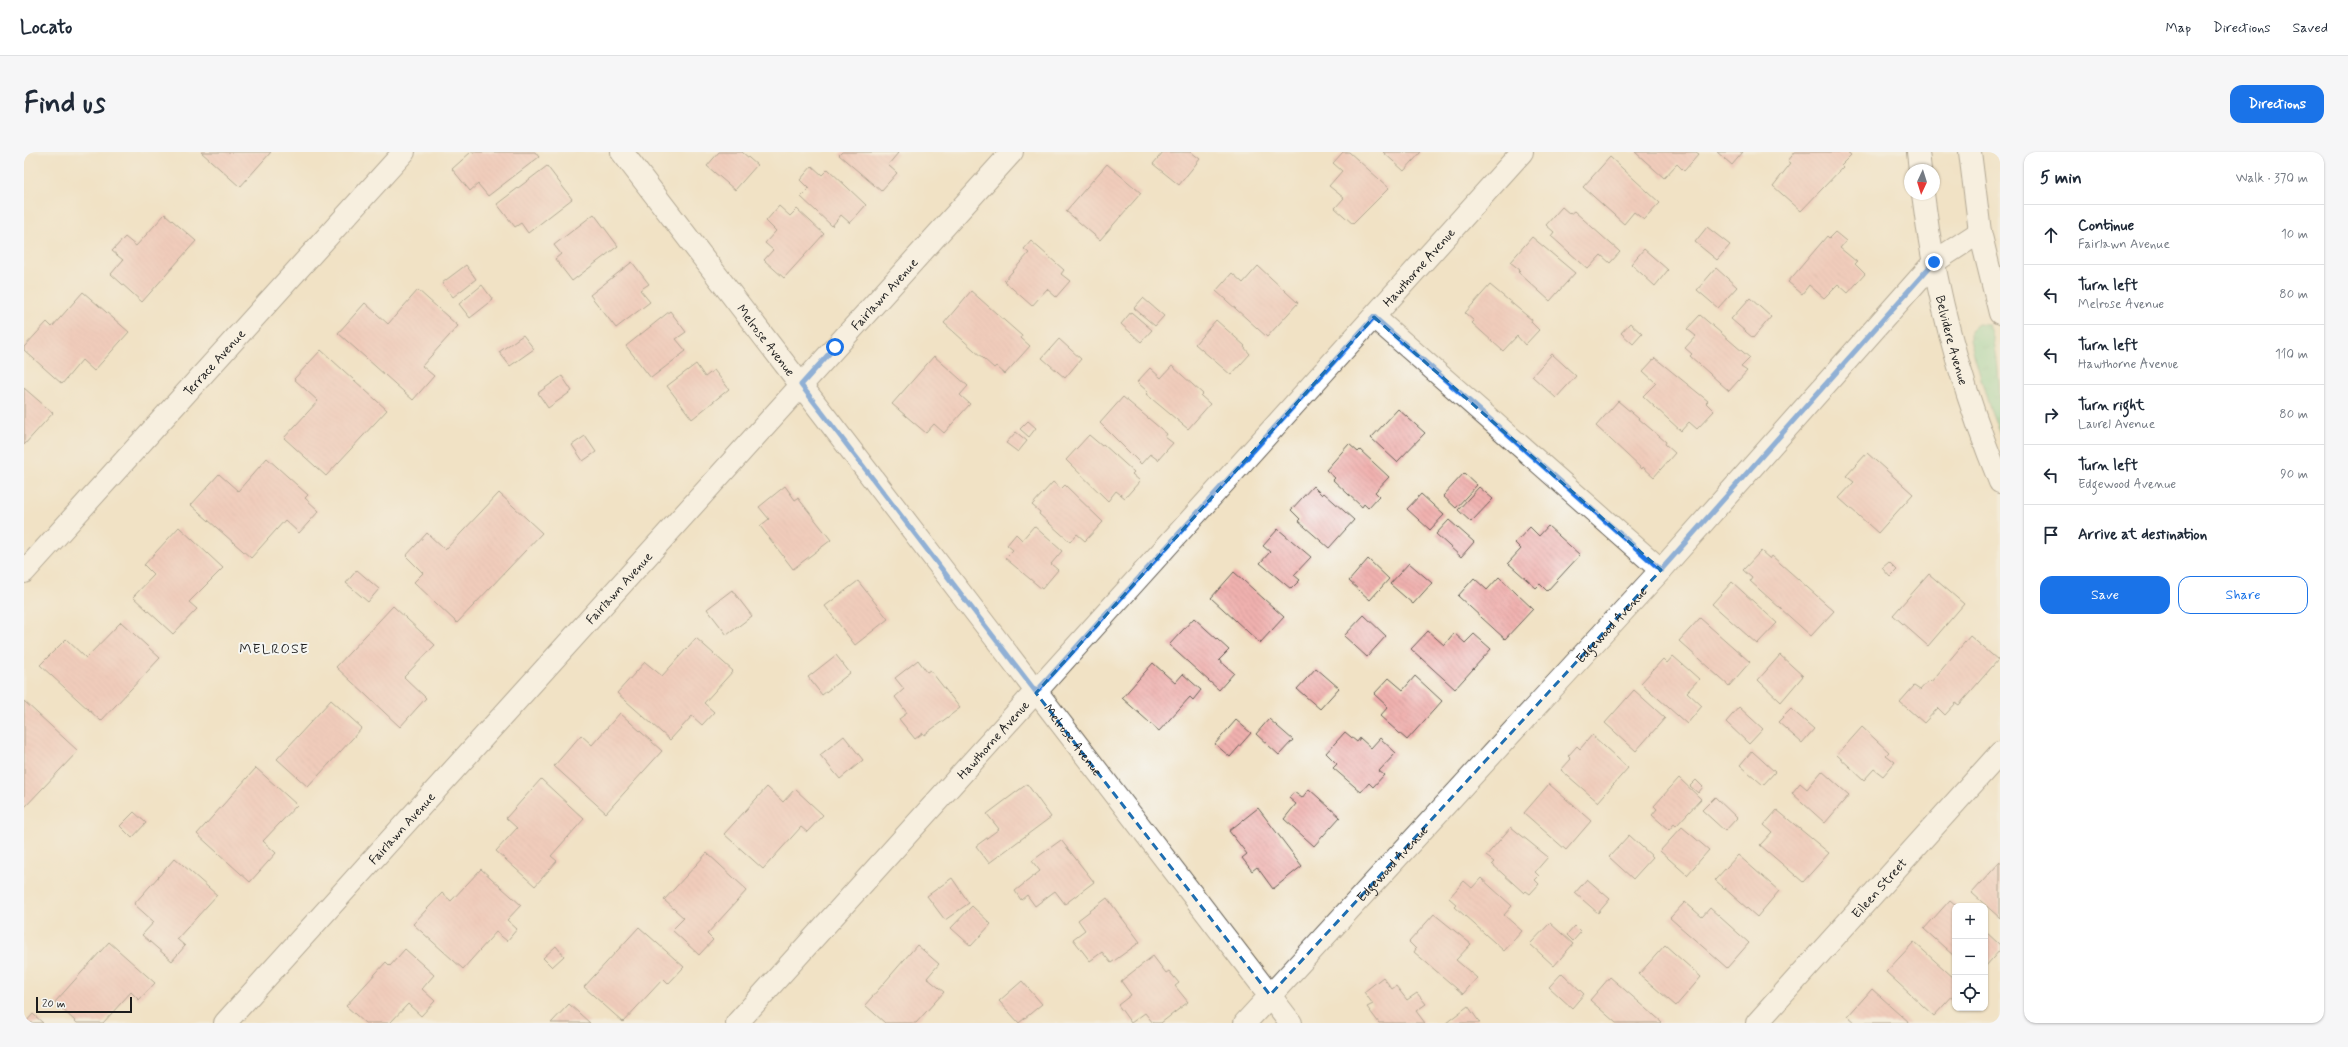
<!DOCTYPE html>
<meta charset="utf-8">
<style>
body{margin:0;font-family:Mynerve,sans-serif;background:#f6f6f7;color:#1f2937}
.controls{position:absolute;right:12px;bottom:12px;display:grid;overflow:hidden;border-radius:8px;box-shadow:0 1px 3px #0004}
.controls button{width:36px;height:36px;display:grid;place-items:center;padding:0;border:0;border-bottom:1px solid #e0e1e3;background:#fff;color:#1f2937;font:20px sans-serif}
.compass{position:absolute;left:1880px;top:12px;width:36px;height:36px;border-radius:50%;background:#fff;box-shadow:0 1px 3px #0004;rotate:184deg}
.scale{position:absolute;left:12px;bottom:10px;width:96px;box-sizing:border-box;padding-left:4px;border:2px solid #1c1c1c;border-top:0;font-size:11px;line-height:14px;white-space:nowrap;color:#1c1c1c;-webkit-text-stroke:3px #f6f6f2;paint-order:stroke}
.stop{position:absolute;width:12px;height:12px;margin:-9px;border:3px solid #1a73e8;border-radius:50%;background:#fff}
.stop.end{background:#1a73e8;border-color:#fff;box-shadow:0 1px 4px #0008}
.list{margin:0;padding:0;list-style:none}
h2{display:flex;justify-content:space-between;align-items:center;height:52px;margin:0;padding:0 16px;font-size:17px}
h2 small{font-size:13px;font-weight:400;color:#747a83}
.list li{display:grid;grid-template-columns:26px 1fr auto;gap:12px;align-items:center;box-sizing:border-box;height:60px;padding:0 16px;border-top:1px solid #e0e1e3}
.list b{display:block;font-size:15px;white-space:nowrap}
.list p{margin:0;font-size:13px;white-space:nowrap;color:#747a83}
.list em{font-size:13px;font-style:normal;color:#747a83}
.actions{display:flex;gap:8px;padding:12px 16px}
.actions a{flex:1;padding:9px 0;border:1px solid #1a73e8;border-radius:12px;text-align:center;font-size:14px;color:#1a73e8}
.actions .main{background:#1a73e8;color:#fff}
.icon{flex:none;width:22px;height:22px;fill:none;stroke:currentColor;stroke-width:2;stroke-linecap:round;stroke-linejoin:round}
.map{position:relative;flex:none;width:1976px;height:871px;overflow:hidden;border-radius:12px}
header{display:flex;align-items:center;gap:24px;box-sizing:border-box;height:56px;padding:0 20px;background:#fff;border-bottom:1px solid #e0e1e3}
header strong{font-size:19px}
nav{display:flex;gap:22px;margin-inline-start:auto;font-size:14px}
.intro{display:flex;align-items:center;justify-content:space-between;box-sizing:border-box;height:96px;padding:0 24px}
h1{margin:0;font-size:28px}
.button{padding:10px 18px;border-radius:12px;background:#1a73e8;color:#fff;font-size:14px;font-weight:700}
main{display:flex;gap:24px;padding:0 24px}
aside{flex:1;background:#fff;border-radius:12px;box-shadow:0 1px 3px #0004}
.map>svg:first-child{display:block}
.grass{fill:url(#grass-tufts);stroke:#4a7658}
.building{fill:url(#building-back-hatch)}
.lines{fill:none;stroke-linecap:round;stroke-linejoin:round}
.street-casing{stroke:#676157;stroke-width:24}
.street{stroke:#fff;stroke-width:22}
.route{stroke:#1a73e8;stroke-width:5}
.marked{fill:none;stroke:#1f6fb2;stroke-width:3;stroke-dasharray:8 5;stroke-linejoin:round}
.labels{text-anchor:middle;stroke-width:4;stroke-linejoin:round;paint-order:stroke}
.street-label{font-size:13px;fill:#1c1c1c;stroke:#f6f6f2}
.neighbourhood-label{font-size:14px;letter-spacing:1px;fill:#1c1c1c;stroke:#f6f6f2}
</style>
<header>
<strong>Locato</strong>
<nav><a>Map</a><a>Directions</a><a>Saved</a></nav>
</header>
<div class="intro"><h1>Find us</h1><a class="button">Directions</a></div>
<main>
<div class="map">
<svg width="1976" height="871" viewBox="0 0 1976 871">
<defs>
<pattern id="grass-tufts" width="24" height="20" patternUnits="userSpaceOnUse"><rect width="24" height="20" fill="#77cf95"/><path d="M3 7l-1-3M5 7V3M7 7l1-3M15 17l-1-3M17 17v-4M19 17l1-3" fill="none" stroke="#66b180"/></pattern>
<pattern id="building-back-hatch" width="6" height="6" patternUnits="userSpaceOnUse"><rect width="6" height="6" fill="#f0b1af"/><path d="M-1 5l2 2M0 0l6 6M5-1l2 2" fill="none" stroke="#cd9896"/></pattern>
</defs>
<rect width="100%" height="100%" fill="#f6f6f2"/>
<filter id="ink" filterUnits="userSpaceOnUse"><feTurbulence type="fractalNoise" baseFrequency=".025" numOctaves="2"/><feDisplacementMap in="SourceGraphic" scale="8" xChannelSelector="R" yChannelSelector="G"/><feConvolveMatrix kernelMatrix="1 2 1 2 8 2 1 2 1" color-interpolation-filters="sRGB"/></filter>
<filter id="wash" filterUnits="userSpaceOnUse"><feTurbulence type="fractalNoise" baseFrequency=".012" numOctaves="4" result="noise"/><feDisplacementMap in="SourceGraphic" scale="16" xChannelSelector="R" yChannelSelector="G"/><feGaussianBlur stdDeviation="0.9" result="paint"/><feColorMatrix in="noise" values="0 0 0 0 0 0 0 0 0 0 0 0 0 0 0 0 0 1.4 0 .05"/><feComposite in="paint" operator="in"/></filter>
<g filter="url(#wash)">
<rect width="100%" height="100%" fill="#f1e2c5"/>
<path class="grass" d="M1953,172L1965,173C1976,201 1976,249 1976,282L1965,254L1946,189V178Z"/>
<g id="blocks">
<g class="building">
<polygon points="177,0 247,0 216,35"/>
<polygon points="447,0 511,0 515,5 464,44 454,32 446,39 428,17"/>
<polygon points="695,0 718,0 733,13 711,38 683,14"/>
<polygon points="818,0 873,0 874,1 864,13 873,21 857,39 815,3"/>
<polygon points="1139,0 1167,0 1176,7 1155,33 1129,12"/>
<polygon points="1319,0 1325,0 1365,36 1329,72 1311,56 1320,46 1305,34 1318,19 1309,11"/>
<polygon points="1359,0 1397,0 1380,19"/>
<polygon points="1611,0 1672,0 1675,2 1660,19 1653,12 1640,26"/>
<polygon points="1693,0 1719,0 1708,13"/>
<polygon points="1771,0 1823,0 1827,3 1817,13 1819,15 1777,59 1749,34 1767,11 1764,9"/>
<polygon points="1586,5 1636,51 1620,68 1610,60 1600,72 1559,35"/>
<polygon points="1083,12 1117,41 1076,88 1042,59"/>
<polygon points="523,14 548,47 504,81 497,71 491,75 473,52"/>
<polygon points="788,14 798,23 804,17 842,53 826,71 817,63 808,74 777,45 785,37 776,28"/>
<polygon points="755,54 766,64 773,57 800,82 760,126 740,108 749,98 741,91 752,79 742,69"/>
<polygon points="1538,55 1546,62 1550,59 1596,100 1586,111 1577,103 1564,117 1527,84 1530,80 1522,73"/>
<polygon points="141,62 172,89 118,150 87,122 99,108 88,99 101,85 112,94"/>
<polygon points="570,62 594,94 548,129 531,107 537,102 530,93"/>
<polygon points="1683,75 1706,93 1693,108 1671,90"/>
<polygon points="1811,80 1822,89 1816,96 1833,110 1831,112 1841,122 1824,141 1814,132 1800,146 1785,133 1778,142 1764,130 1803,84 1805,86"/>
<polygon points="1508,85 1551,121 1526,149 1494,120 1496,118 1486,110"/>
<polygon points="1007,89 1040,118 1037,122 1046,129 1032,145 1023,137 1008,154 980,129 1005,101 1000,97"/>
<polygon points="1620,97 1644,118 1631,134 1607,112"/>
<polygon points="608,110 625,132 616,138 626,150 592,176 566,143"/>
<polygon points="442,113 452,127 429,145 418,131"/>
<polygon points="1234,114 1274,151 1243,185 1192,139 1208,121 1219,131"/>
<polygon points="1692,116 1713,135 1694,156 1673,138"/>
<polygon points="458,133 469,148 446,166 435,152"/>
<polygon points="1466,133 1508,168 1507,170 1515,178 1501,193 1493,184 1479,199 1448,171 1450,169 1441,161"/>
<polygon points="394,138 434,174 398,214 410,224 389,248 314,181 341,151 364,172"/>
<polygon points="947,139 998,184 997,186 1006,194 981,222 972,214 970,216 920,171"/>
<polygon points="59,140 105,180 70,219 58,208 38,232 0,198 0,195 23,170 28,175"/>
<polygon points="1119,146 1140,164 1131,174 1110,156"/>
<polygon points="1726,146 1747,165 1729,186 1707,167"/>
<polygon points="646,159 662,180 652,187 662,199 627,226 602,194"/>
<polygon points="1107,160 1128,178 1117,190 1097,172"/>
<polygon points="1676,163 1726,206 1717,215 1723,219 1705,239 1666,204 1668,202 1661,196 1672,184 1663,177"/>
<polygon points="1192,168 1221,194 1220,195 1226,202 1207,223 1171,192"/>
<polygon points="1606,171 1618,182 1609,192 1597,181"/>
<polygon points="499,183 510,197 486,214 475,200"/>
<polygon points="1035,187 1057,207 1041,226 1018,206"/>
<polygon points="297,198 363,258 302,324 260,286 294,249 270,227"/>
<polygon points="1528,202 1552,224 1532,246 1508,224"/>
<polygon points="910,204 944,234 936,243 946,252 920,281 910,272 902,281 868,252"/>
<polygon points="1631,206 1684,249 1682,251 1690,259 1673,277 1665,270 1657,279 1619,244 1632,231 1619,219"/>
<polygon points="672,212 681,225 690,218 705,237 668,267 643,234"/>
<polygon points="1148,214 1179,242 1177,244 1186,252 1164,277 1122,242 1124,240 1113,230 1126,216 1137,226"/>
<polygon points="538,224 548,239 524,256 514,241"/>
<polygon points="0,236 29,261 0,293"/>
<polygon points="1099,245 1143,282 1141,285 1149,291 1134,308 1126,302 1117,312 1076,271"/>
<polygon points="1594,249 1642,290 1641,292 1651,301 1630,325 1619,315 1618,317 1572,274"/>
<polygon points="1374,257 1401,281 1373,310 1347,286"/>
<polygon points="1004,269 1012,276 1005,285 996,277"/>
<polygon points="992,280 1003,289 994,300 982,291"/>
<polygon points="1065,283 1078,294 1079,292 1110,320 1108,322 1116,329 1101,346 1092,339 1084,349 1042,308"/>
<polygon points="561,284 572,300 559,309 548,293"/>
<polygon points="1325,292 1334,300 1336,298 1365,325 1351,340 1355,344 1344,356 1340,352 1338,355 1309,328 1311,326 1302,318"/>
<polygon points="1843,301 1889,342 1854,381 1815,346 1830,330 1822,324"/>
<polygon points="243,306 284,343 281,346 295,359 275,381 261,368 227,406 167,353 195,322 214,339"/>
<polygon points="1440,321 1453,333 1432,356 1419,344"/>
<polygon points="1029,330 1037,337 1041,333 1079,370 1061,389 1053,382 1046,390 1015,362 1016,360 1008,353"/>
<polygon points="761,334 771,348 774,346 807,388 769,417 736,374 745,367 735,355"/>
<polygon points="1289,334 1298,343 1300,341 1330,368 1305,396 1274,369 1276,367 1267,358"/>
<polygon points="1455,335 1469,347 1447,370 1434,358"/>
<polygon points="475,341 518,381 433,471 390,430 399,421 382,404 403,381 421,398"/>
<polygon points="1397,342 1420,363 1406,378 1383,357"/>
<polygon points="1425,368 1450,390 1437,405 1412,382"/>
<polygon points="1010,374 1038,399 1027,412 1034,418 1018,437 981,406 989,398 983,393 992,382 998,388"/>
<polygon points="1524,374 1556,403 1523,439 1516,432 1512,436 1484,411 1497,397 1491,391 1506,375 1515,384"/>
<polygon points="155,375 199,416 165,450 173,457 149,482 109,445 130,423 120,413"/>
<polygon points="1254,377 1287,405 1270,423 1276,428 1267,437 1236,411 1246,400 1239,394"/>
<polygon points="1737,399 1746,407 1748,404 1810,459 1787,484 1726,429 1728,426 1719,418"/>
<polygon points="1344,407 1365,427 1346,448 1325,429"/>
<polygon points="1865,410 1873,418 1866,425 1858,416"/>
<polygon points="1385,411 1408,431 1389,452 1366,432"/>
<polygon points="333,418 355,437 344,450 322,431"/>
<polygon points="1210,420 1260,465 1236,491 1187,446"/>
<polygon points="1905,422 1940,452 1904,494 1869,463"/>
<polygon points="1475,425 1509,457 1481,487 1434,444 1450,426 1463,438"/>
<polygon points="834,429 864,467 831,493 801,454"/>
<polygon points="1708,430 1753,471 1733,492 1688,452"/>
<polygon points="708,438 728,464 703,483 683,457"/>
<polygon points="369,454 411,493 380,525 402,546 376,575 312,515"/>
<polygon points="1340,463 1362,484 1343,505 1320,484"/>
<polygon points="1170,466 1205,498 1195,508 1210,521 1195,538 1145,493"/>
<polygon points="1676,466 1726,510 1705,534 1655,489"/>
<polygon points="97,470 136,506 77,569 16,513 42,487 62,506"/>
<polygon points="1404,479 1420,493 1430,481 1441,491 1450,482 1467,497 1431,537 1387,497"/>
<polygon points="1946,484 1974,508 1935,553 1932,551 1921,563 1914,556 1900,571 1876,550 1890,534 1896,538 1905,528 1907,530"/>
<polygon points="672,486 709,519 680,551 690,560 678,573 668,564 646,588 593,541 621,510 638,524"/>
<polygon points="812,503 826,521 798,543 784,525"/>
<polygon points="1756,503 1779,524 1757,550 1734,528"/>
<polygon points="1649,504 1675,527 1663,540 1678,554 1663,572 1617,531 1639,507 1643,511"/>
<polygon points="894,508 903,520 906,518 936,556 900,583 899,581 891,587 875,567 883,561 871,545 880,537 871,526"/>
<polygon points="1129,511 1151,531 1159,522 1177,538 1169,548 1166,545 1135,579 1098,546"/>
<polygon points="1292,516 1315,536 1296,557 1273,537"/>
<polygon points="1391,524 1418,549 1383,588 1356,564 1364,555 1350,542 1365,526 1379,538"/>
<polygon points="1610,538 1641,566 1612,599 1581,571"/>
<polygon points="307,548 338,576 284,635 253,607"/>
<polygon points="0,549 54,599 0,656"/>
<polygon points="1715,555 1739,577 1725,592 1702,570"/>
<polygon points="1767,557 1790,577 1778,591 1754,570"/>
<polygon points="596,561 638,599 582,661 530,614 557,583 568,593"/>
<polygon points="1245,567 1269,588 1255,603 1232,582"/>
<polygon points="1212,568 1227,581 1206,605 1191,592"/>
<polygon points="1838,575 1865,600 1862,603 1871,610 1859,624 1850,617 1840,628 1813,603"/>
<polygon points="1321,580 1333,590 1336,586 1347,596 1356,586 1372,601 1355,619 1360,623 1349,635 1345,631 1337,640 1309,616 1313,612 1302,601"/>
<polygon points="1568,583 1604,616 1574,650 1537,618 1547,607 1544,604 1553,594 1556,597"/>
<polygon points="820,584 839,608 816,627 796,603"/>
<polygon points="1728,599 1751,620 1739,633 1716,613"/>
<polygon points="232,616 273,653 239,689 252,701 226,730 173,682"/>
<polygon points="1798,619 1825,643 1801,671 1768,641 1776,631 1783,637"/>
<polygon points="1655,626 1677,647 1652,674 1650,672 1645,678 1628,663 1633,657 1630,654"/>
<polygon points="517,627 560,667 527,704 533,709 511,734 472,699 493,676 482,666"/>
<polygon points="1672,628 1679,635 1674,641 1666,634"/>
<polygon points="1003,632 1027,665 965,711 952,694 975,677 963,662"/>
<polygon points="1525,632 1567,669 1542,698 1500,661"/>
<polygon points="743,635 759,650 771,637 799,663 783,680 777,675 739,717 700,682"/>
<polygon points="1285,637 1316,665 1290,694 1260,667 1272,652 1265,646 1270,640 1278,646"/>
<polygon points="1691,645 1713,666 1701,679 1678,658"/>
<polygon points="1234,656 1278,714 1249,737 1233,715 1228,719 1218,706 1223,702 1205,679"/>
<polygon points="1753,658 1805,701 1779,730 1736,693 1748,680 1740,673"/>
<polygon points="110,660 122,671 108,686 96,674"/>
<polygon points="1487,675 1524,705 1511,720 1515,724 1511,728 1515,732 1506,742 1502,739 1500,741 1468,712 1470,710 1462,704"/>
<polygon points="1658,675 1685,698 1663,723 1636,699"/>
<polygon points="1605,683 1629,705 1609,727 1585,705"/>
<polygon points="1037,688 1070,730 1041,752 1031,739 1011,754 1003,743 997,748 991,739 1016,719 1008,709"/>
<polygon points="683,701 723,738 683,782 689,788 675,803 648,778 660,766 640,748"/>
<polygon points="1714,703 1755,739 1733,765 1691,728"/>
<polygon points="151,706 193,743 153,787 161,794 148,809 118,783 130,770 110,752"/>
<polygon points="1976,710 1976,766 1948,741"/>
<polygon points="457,717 497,753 483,768 493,777 483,789 472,780 439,817 389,772 418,741 427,749"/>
<polygon points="928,726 945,751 921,768 903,744"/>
<polygon points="1457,726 1488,754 1480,763 1498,779 1480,799 1431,755 1433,753 1425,746 1440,729 1448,736"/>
<polygon points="1563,727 1586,747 1574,761 1551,741"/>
<polygon points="1083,746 1116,790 1087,811 1078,800 1066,809 1049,787 1061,778 1054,768"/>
<polygon points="1926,748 1933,754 1931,754 1931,805 1900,777"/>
<polygon points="1661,750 1678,765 1686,756 1725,791 1703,816 1646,766"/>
<polygon points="948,754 967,772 947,794 927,776"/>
<polygon points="1410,762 1447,792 1432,808 1453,826 1439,842 1390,800 1392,797 1385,790"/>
<polygon points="1526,771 1549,792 1530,814 1506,792"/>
<polygon points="1551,774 1557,780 1549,789 1543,783"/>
<polygon points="615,775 660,815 644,832 639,827 599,870 560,835"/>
<polygon points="1961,779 1976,793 1976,798 1961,815"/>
<polygon points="85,790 131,831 115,848 107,840 79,871 53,871 31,850"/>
<polygon points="1890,790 1931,827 1931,841 1910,864 1862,820"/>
<polygon points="893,793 915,812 903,826 920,840 892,871 861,871 841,853"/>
<polygon points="1641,793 1677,825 1652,854 1615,822"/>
<polygon points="532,794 540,804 528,815 519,806"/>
<polygon points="381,797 410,823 398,837 411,849 397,864 384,852 366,871 341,871 322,854 362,810 366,814"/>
<polygon points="1129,804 1142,821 1145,819 1155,831 1151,834 1164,850 1137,871 1129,871 1121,861 1107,871 1094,853 1107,843 1097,829"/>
<polygon points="1538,821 1560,842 1548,856 1525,835"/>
<polygon points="1359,825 1368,837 1372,834 1383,848 1393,841 1402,852 1392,859 1401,871 1355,871 1343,855 1349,852 1340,840"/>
<polygon points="1586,825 1638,870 1637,871 1592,871 1566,848"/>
<polygon points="998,829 1018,852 995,871 975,849"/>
<polygon points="1848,837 1886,871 1832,871 1824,864"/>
<polygon points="545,852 566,871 527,871"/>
<polygon points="1444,854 1456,871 1422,871"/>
<polygon points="9,862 19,871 1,871"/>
</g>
</g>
</g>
<g filter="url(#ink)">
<use href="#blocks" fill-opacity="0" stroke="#676157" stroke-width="1"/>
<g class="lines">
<g class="street-casing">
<g id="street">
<path id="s1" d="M598,0L1267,871"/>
<polyline points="1894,0 1896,18"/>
<polyline points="1946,0 1956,80 1976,161"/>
<path id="s2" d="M1899,42C1911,140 1938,238 1976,330"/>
<polyline points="1350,165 1637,418"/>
<path id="s3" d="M0,420L380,0"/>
<path id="s4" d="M201,871L988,0"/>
<path id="s5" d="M713,871L1498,0"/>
<path id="s6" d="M1221,871L1637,418L1910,110L1956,80"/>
<path id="s7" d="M1733,871L1976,601"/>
</g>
</g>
<use href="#street" class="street"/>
</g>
</g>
<g class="lines" filter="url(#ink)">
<polyline class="route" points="811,195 777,233 1012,540 1350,165 1637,418 1910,110"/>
</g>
<path d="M0 0H1976V871H0ZM1350,165L1637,418L1246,843L1012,541Z" fill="#f1e2c5" fill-opacity=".55" fill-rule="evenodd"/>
<path class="marked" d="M1350,165L1637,418L1246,843L1012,541Z"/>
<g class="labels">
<g class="street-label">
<text dy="5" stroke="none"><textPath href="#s5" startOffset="1018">Hawthorne Avenue</textPath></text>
<text dy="5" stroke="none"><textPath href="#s4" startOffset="983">Fairlawn Avenue</textPath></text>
<text dy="5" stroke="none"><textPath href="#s1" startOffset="237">Melrose Avenue</textPath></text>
<text dy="5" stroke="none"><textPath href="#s2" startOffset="149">Belvidere Avenue</textPath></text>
<text dy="5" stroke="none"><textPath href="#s3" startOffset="283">Terrace Avenue</textPath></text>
<text dy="5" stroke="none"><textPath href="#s4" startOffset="587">Fairlawn Avenue</textPath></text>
<text dy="5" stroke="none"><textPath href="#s6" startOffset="541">Edgewood Avenue</textPath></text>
<text dy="5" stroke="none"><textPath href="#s5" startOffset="382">Hawthorne Avenue</textPath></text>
<text dy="5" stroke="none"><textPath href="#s1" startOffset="741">Melrose Avenue</textPath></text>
<text dy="5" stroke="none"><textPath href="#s4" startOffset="263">Fairlawn Avenue</textPath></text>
<text dy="5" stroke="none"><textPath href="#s6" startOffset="217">Edgewood Avenue</textPath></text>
<text dy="5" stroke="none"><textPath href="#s7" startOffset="182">Eileen Street</textPath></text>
</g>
<g class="neighbourhood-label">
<text x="250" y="501">MELROSE</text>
</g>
</g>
</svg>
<div class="controls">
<button>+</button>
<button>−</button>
<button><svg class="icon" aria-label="locate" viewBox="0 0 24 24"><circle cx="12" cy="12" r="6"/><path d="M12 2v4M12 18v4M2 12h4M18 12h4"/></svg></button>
</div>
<svg class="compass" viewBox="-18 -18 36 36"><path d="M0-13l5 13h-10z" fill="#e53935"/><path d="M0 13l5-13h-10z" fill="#747a83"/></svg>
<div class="scale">20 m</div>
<div class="stop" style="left:811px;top:195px"></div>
<div class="stop end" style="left:1910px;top:110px"></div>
</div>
<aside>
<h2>5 min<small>Walk · 370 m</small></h2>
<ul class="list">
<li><svg class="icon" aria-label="ahead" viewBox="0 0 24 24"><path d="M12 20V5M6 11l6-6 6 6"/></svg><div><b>Continue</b><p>Fairlawn Avenue</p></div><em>10 m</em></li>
<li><svg class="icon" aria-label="left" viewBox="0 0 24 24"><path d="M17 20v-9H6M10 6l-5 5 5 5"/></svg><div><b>Turn left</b><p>Melrose Avenue</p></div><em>80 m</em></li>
<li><svg class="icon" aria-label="left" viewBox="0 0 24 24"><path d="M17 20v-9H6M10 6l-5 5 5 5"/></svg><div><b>Turn left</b><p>Hawthorne Avenue</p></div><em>110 m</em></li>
<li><svg class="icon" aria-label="right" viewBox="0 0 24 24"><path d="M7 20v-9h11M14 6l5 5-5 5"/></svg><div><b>Turn right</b><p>Laurel Avenue</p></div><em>80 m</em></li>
<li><svg class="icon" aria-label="left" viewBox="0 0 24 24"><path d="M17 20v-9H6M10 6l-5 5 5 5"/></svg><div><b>Turn left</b><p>Edgewood Avenue</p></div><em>90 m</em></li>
<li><svg class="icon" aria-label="arrive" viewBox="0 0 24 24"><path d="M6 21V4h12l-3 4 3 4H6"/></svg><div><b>Arrive at destination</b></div></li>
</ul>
<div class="actions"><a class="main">Save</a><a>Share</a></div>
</aside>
</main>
